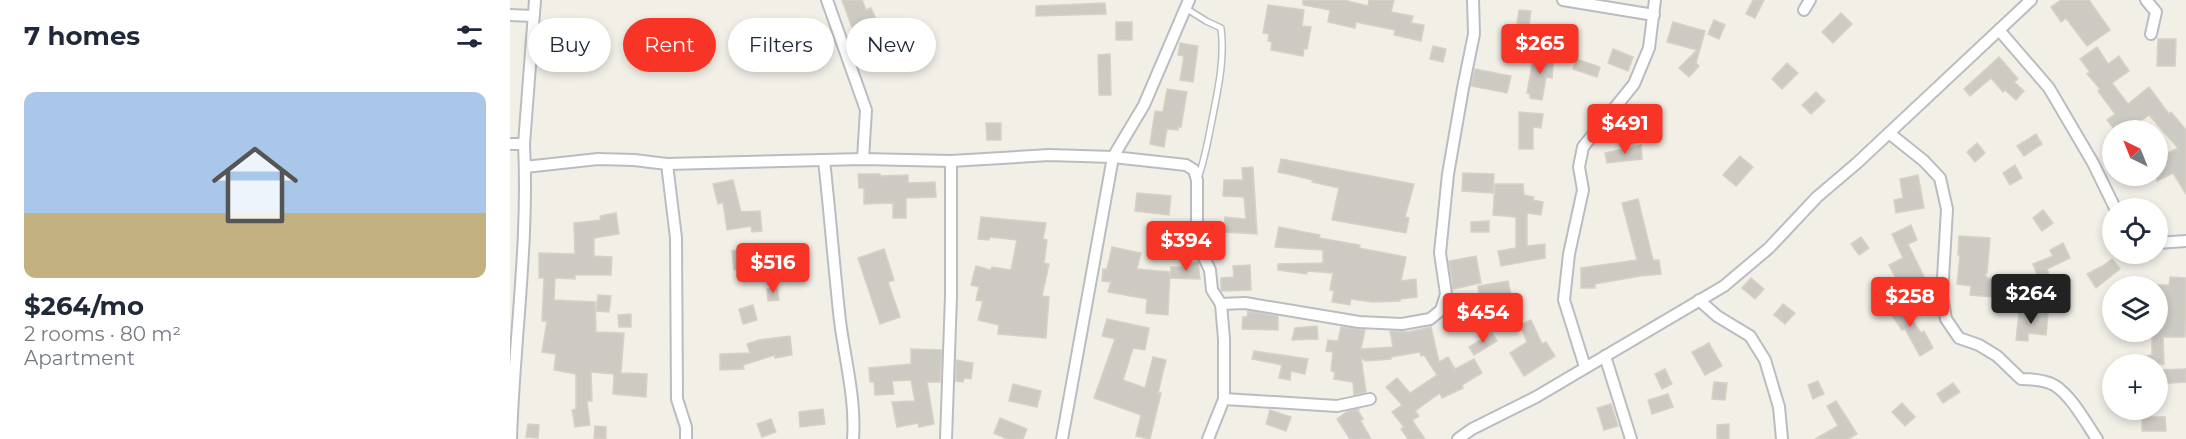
<!DOCTYPE html>
<html lang="en">
<head>
<meta charset="utf-8">
<style>
	body { margin:0; font-family:Montserrat,sans-serif; background:#f2f2f3; color:#1f2937; height:100vh; display:flex; flex-direction:column; font-size:22px; white-space:nowrap }
	* { box-sizing:border-box; margin:0 }
	p { font-size:20px; color:#747a83 }
	.icon { flex:none; width:33px; height:33px; fill:none; stroke:currentColor; stroke-width:2; stroke-linecap:round; stroke-linejoin:round }
	.map { position:relative; flex:1; overflow:hidden }
	.details { display:flex; flex-direction:column; background:#fff; width:510px }
	.details>* { flex:none }
	.hud { position:absolute; left:18px; top:18px; width:570px; height:54px; display:flex; gap:12px }
	.needle { width:39px; rotate:317deg }
	.controls { position:absolute; left:1592px; top:120px; display:grid; gap:12px }
	.controls a { display:grid; place-items:center; width:66px; height:66px; border-radius:50%; background:#fff; box-shadow:0 3px 9px #0003; font-size:30px }
	.price { position:absolute; translate:-50% -51px; padding:0 14px; border-radius:6px; background:#f83426; color:#fff; font-size:20px; line-height:39px; filter:drop-shadow(0 2px 3px #0008) }
	.price::after { content:''; position:absolute; left:50%; top:36px; width:18px; height:14px; margin-left:-9px; background:inherit; clip-path:polygon(0 0,100% 0,50% 100%) }
	.price.current { background:#222; color:#fff }
	ul { padding:0; list-style:none }
	li { display:grid; align-content:center; gap:12px; height:318px; padding:0 24px }
	li span { display:grid; place-items:center; height:186px; border-radius:12px; color:#555 }
	li>.icon { margin-inline-start:auto }
	span .icon { width:108px; height:108px; fill:#fffc; stroke-width:1 }
	li b { font-size:26px }
	h2 { display:flex; justify-content:space-between; align-items:center; height:72px; padding:0 24px; font-size:26px }
	.chip { padding:0 21px; border-radius:27px; background:#fff; box-shadow:0 3px 9px #0003; font-size:21px; line-height:54px }
	.chip.current { background:#f83426; color:#fff }
	main { display:flex; flex:1; min-height:0 }
	.map>svg:first-child { display:block }
</style>
</head>
<body>
<main>
<section class="details">
<h2>7 homes<svg class="icon" aria-label="filters" viewBox="0 0 24 24"><path d="M4 7h16M4 17h16"/><circle cx="9" cy="7" r="2"/><circle cx="15" cy="17" r="2"/></svg></h2>
<ul>
<li><span style="background:linear-gradient(#a9c7e8 65%,#c2b280 0)"><svg class="icon" aria-label="home" viewBox="0 0 24 24"><path d="M3 11l9-7 9 7M6 9v11h12V9"/></svg></span><div><b>$264/mo</b><p>2 rooms · 80 m²</p><p>Apartment</p></div></li>
</ul>
</section>
<div class="map">
<svg width="1676" height="439" viewBox="0 0 1676 439">
	<rect width="100%" height="100%" fill="#f2efe7"/>
	<!-- building -->
	<g fill="#cdcac4" stroke="#d7d1c4" stroke-width="1.5">
		<path d="M332,0H352L356,10L361,8L367,21L343,30Z"/>
		<path d="M793,0H834L858,6L859,0H884L881,12L903,16L901,23L914,25L911,41L884,35L885,30L846,22L845,28L818,22L820,10L793,5Z"/>
		<path d="M1243,0H1254L1245,18L1236,14Z"/>
		<path d="M1551,0H1579L1600,30L1577,46L1556,18L1551,22L1541,7Z"/>
		<path d="M595,3L596,14L526,16V6Z"/>
		<path d="M758,5L794,10L792,26L801,27L797,49L794,48L793,56L761,50L762,42L758,41L759,34L753,33Z"/>
		<path d="M1009,10L1021,11L1019,25L1007,23Z"/>
		<path d="M1331,13L1342,24L1323,43L1312,32Z"/>
		<path d="M1204,20L1215,25L1209,39L1198,34Z"/>
		<rect x="606" y="22" width="16" height="18"/>
		<path d="M1163,22L1195,31L1186,63L1189,66L1179,77L1169,68L1187,50L1157,42Z"/>
		<path d="M1648,39H1666L1665,66H1647Z"/>
		<path d="M670,43L688,46L683,82L670,80L674,56L668,55Z"/>
		<path d="M923,46L936,49L933,62L920,59Z"/>
		<path d="M1587,47L1598,64L1609,56L1619,71L1602,83L1618,104L1639,87L1659,114L1661,112L1676,130V194L1663,173L1647,181V158L1668,148L1639,115L1618,130H1605L1597,120L1605,114L1588,91L1590,89L1577,74L1580,72L1570,59Z"/>
		<path d="M1103,49L1123,57L1118,71L1098,63Z"/>
		<path d="M600,54L601,95H589L588,55Z"/>
		<path d="M1024,54L1044,56L1042,78L1036,77L1032,100L1020,98V94L1017,93Z"/>
		<path d="M1489,57L1508,79L1504,82L1514,91L1506,100L1495,90L1493,92L1481,78L1460,96L1454,89Z"/>
		<path d="M1066,59L1090,67L1087,77L1063,69Z"/>
		<path d="M1277,63L1288,73L1272,89L1262,79Z"/>
		<path d="M965,69L1001,76L997,93L961,86Z"/>
		<path d="M657,89L677,92L671,127H668V130L657,129L654,147L640,144L645,111L653,112Z"/>
		<path d="M1306,92L1315,101L1301,114L1292,105Z"/>
		<path d="M1009,112L1033,114L1031,128L1023,127V149H1009Z"/>
		<path d="M476,123H491V140H477Z"/>
		<path d="M1130,128L1134,140L1123,144L1119,132Z"/>
		<path d="M1526,134L1532,144L1514,156L1507,146Z"/>
		<path d="M1467,143L1475,153L1465,162L1457,152Z"/>
		<path d="M1131,145L1132,159L1097,163L1095,153Z"/>
		<path d="M1230,156L1243,167L1226,186L1213,175Z"/>
		<path d="M771,159L904,184L895,217L899,218L896,233L822,220L829,188L802,182L803,180L768,172Z"/>
		<path d="M1505,165L1512,178L1500,185L1493,173Z"/>
		<path d="M743,167L747,234L714,232L715,217L736,219L734,197L713,196L714,180H733L732,168Z"/>
		<path d="M953,173L984,174L983,193L952,191Z"/>
		<path d="M348,174H370V176L398,175V183L425,182L426,197L396,198V218H383V203L354,204V188H349Z"/>
		<path d="M1408,175L1414,208L1386,213L1384,200L1393,198L1390,179Z"/>
		<path d="M223,180L231,212L250,211L252,231L242,232L241,226L217,230L213,202L208,204L203,184Z"/>
		<path d="M985,184H1013L1014,195L1024,197L1023,200L1033,202L1031,215L1017,213V246L1035,244V258L991,266L988,251L1006,248V217L983,215Z"/>
		<path d="M627,193L661,196L659,215L625,211Z"/>
		<path d="M1128,199L1143,260H1149L1151,274L1130,276L1085,284V288H1071V268L1127,260L1112,203Z"/>
		<path d="M1533,210L1543,223L1532,231L1523,218Z"/>
		<path d="M106,213L109,234L84,238V256L102,257L101,275H65V279L45,278L44,300L85,302L86,332L114,333L111,373L137,374L136,397L103,394L104,374L81,372L82,401H77L80,425L65,427L62,410L66,409V374L44,370L46,354L32,352L37,321H32L34,278H29V253L65,254L64,223L91,220L90,216Z"/>
		<path d="M471,217L536,223L533,239L537,240L534,263L539,264L532,296L539,297L536,338L488,334L489,325L468,320L473,301L466,300L469,287L461,285L466,266L481,270L482,267L501,270L507,240L480,237L479,240L468,239Z"/>
		<path d="M979,221V232H961V222Z"/>
		<path d="M1401,225L1407,240L1398,244L1416,281L1393,292L1379,265L1393,258L1382,234Z"/>
		<path d="M769,227L810,235L809,238L850,245L849,248L896,257L891,281L906,279L907,297L890,299V301L862,302L841,299L840,305L822,302L824,291L820,290L823,273L797,271V274L768,270V264L813,263V250L765,247Z"/>
		<path d="M1449,236L1480,238L1477,273L1475,275L1478,279L1485,276L1483,297L1460,295L1461,286L1447,284L1450,255H1448Z"/>
		<path d="M1351,237L1359,248L1349,255L1341,244Z"/>
		<path d="M1553,243L1560,258L1537,269L1541,281L1531,285L1523,264L1543,256L1540,250Z"/>
		<path d="M278,245L281,258L278,259L282,276L262,280L258,265L224,270L222,251L238,249L239,253Z"/>
		<path d="M602,247L631,253L627,269L660,272L658,315L636,313L637,299L598,292L601,282L592,281L593,269H597Z"/>
		<path d="M374,249L384,280L378,282L390,317L370,324L348,258Z"/>
		<path d="M966,256L971,283L943,289L939,261Z"/>
		<path d="M1602,259L1610,269L1586,288L1577,274L1590,267V268Z"/>
		<path d="M688,262L690,279L660,278L661,267H677V263Z"/>
		<path d="M740,265L741,290L711,291V278L724,277L723,266Z"/>
		<path d="M1660,277L1676,278L1675,337H1653L1654,364H1621V359L1642,355V332H1647V285H1659Z"/>
		<path d="M1241,278L1254,289L1245,299L1232,288Z"/>
		<path d="M998,281L1002,301L987,305V307L971,309L968,286Z"/>
		<path d="M267,287L269,300L258,301L257,289Z"/>
		<path d="M88,295L101,296L99,312L86,311Z"/>
		<path d="M1389,300L1411,333L1414,331L1423,348L1410,356L1395,329L1392,330L1377,308Z"/>
		<path d="M1273,304L1285,313L1275,324L1264,315Z"/>
		<path d="M243,305L247,320L233,324L229,309Z"/>
		<path d="M738,311L768,316V330L732,329L733,317H737Z"/>
		<path d="M1509,312L1538,314L1536,335L1518,333V341L1506,340Z"/>
		<path d="M121,314V327H109L108,315Z"/>
		<path d="M597,319L639,328L635,350L623,348L613,380L635,388L643,357L656,360L648,393H651L640,439L626,436L631,415L584,398L605,339L592,336Z"/>
		<path d="M1021,320L1032,344L1036,342L1045,356L1014,376L1000,353L1017,342L1010,325Z"/>
		<path d="M807,326L808,339L782,340L785,328Z"/>
		<path d="M831,327L855,330L851,349L883,347L880,331L898,332L921,327L929,362L938,357L945,369L964,359L972,373L952,385L953,388L932,398L930,393L905,411L909,416L902,420L915,439H898L891,429L894,427L882,412L892,405L876,387L887,378L900,393L927,375L914,355L911,356L910,352L881,357V359L855,361L851,357L856,392L844,395L843,382L824,379L825,372L821,371L823,352L816,351L818,340L828,341Z"/>
		<path d="M982,333L987,341L964,355L959,347Z"/>
		<path d="M280,336L282,355L265,358V355L233,365L234,369L210,370V354L240,353L237,344L249,340Z"/>
		<path d="M1199,343L1212,366L1195,375L1182,352Z"/>
		<path d="M401,349L432,350L430,382H417L424,424L409,427L408,423L387,427L382,402L405,401L401,380L382,381L384,394L365,395L364,382H360L359,368L401,364Z"/>
		<path d="M744,351L798,359L795,374L781,371L780,380L769,378L772,365L742,359Z"/>
		<path d="M446,360L463,363L461,379L454,378L453,382L446,381Z"/>
		<path d="M1155,369L1162,384L1152,389L1145,374Z"/>
		<path d="M1676,369V382L1647,384V370Z"/>
		<path d="M1308,381L1314,394L1303,399L1298,385Z"/>
		<path d="M1204,382L1217,383L1215,400L1202,399Z"/>
		<path d="M1443,383L1450,392L1433,403L1427,394Z"/>
		<path d="M503,384L531,391L527,407L499,401Z"/>
		<path d="M1158,394L1163,407L1142,414L1138,400Z"/>
		<path d="M1326,401L1347,434L1338,439H1305L1328,426L1317,406Z"/>
		<path d="M1392,403L1405,417L1395,426L1382,412Z"/>
		<path d="M1101,404L1108,426L1094,430L1087,408Z"/>
		<path d="M313,409L315,424L290,427L289,412Z"/>
		<path d="M849,409L848,411L853,419L850,420L861,439H840L827,419L838,411Z"/>
		<path d="M760,410L781,417L776,431L756,424Z"/>
		<path d="M1632,417H1655L1656,431H1632Z"/>
		<path d="M490,418L517,429L513,439H497L484,433Z"/>
		<path d="M261,419L266,432L252,437L247,424Z"/>
		<path d="M18,424L29,425L28,438L16,437Z"/>
		<path d="M1219,424V439H1207V425Z"/>
		<path d="M85,426L96,427V439H84Z"/>
	</g>
	<g fill="none" stroke-linecap="round" stroke-linejoin="round">
		<defs>
			<path id="lane" d="M677,9L696,21L711,28C715,59 708,89 702,120C698,140 695,159 688,178"/>
			<g id="street">
				<path d="M317,0L356,110L353,159"/>
				<path d="M1053,0L1144,15"/>
				<path d="M1636,0L1646,12L1641,34"/>
				<path d="M1294,10L1300,0"/>
				<path d="M0,15L23,16"/>
				<path d="M1489,30L1539,88L1583,163L1605,208"/>
				<path d="M1379,133L1414,161L1430,178L1437,209L1432,296L1436,319L1449,338L1469,345L1487,356L1511,379C1521,379 1535,380 1544,385C1561,395 1576,423 1587,439"/>
				<path d="M0,144H14"/>
				<path d="M314,160C320,214 324,267 330,321C335,360 346,400 343,439"/>
				<path d="M157,164L166,238L167,399L176,427V439"/>
				<path d="M15,167L88,159L124,160L157,164L353,159L441,161L539,155L603,157L676,165L684,170L687,180V230L690,249L700,270L702,290L711,304L714,339V399L698,439"/>
				<path d="M1647,243L1676,241"/>
				<path d="M1189,300L1207,316L1240,336L1255,360L1269,407L1272,439"/>
				<path d="M711,304L735,303L849,322L892,324L920,319L931,310L936,294L930,253L938,174L953,88L964,34L963,0"/>
				<path d="M1095,356L1121,439"/>
				<path d="M1075,367L1054,300L1059,254L1073,190L1069,167L1073,147L1124,84L1139,48L1145,0"/>
				<path d="M714,399L827,406L860,399"/>
				<path d="M1,439C4,341 19,243 14,144L25,0"/>
				<path d="M436,439L441,296V161"/>
				<path d="M552,439L603,157L634,105L679,0"/>
				<path d="M948,439L962,429L1026,397L1214,286L1259,248L1307,197L1347,163L1521,0"/>
			</g>
		</defs>
		<!-- lane casing -->
		<use href="#lane" stroke="#b9bdc1" stroke-width="8"/>
		<!-- street casing -->
		<use href="#street" stroke="#b9bdc1" stroke-width="14"/>
		<!-- lane -->
		<use href="#lane" stroke="#fff" stroke-width="5"/>
		<!-- street -->
		<use href="#street" stroke="#fff" stroke-width="10"/>
	</g>
</svg>
<div class="controls">
<a><svg class="needle" viewBox="-14 -14 28 28"><path d="M0-13l5 13h-10z" fill="#e53935"/><path d="M0 13l5-13h-10z" fill="#747a83"/></svg></a>
<a><svg class="icon" aria-label="locate" viewBox="0 0 24 24"><circle cx="12" cy="12" r="6"/><path d="M12 2v4M12 18v4M2 12h4M18 12h4"/></svg></a>
<a><svg class="icon" aria-label="layers" viewBox="0 0 24 24"><path d="M12 4l9 5-9 5-9-5zM3 14l9 5 9-5"/></svg></a>
<a>+</a>
</div>
<b class="price" style="left:1030px;top:75px">$265</b>
<b class="price" style="left:1115px;top:155px">$491</b>
<b class="price" style="left:676px;top:272px">$394</b>
<b class="price" style="left:263px;top:294px">$516</b>
<b class="price current" style="left:1521px;top:325px">$264</b>
<b class="price" style="left:1400px;top:328px">$258</b>
<b class="price" style="left:973px;top:344px">$454</b>
<div class="hud">
<a class="chip">Buy</a>
<a class="chip current">Rent</a>
<a class="chip">Filters</a>
<a class="chip">New</a>
</div>
</div>
</main>
</body>
</html>
